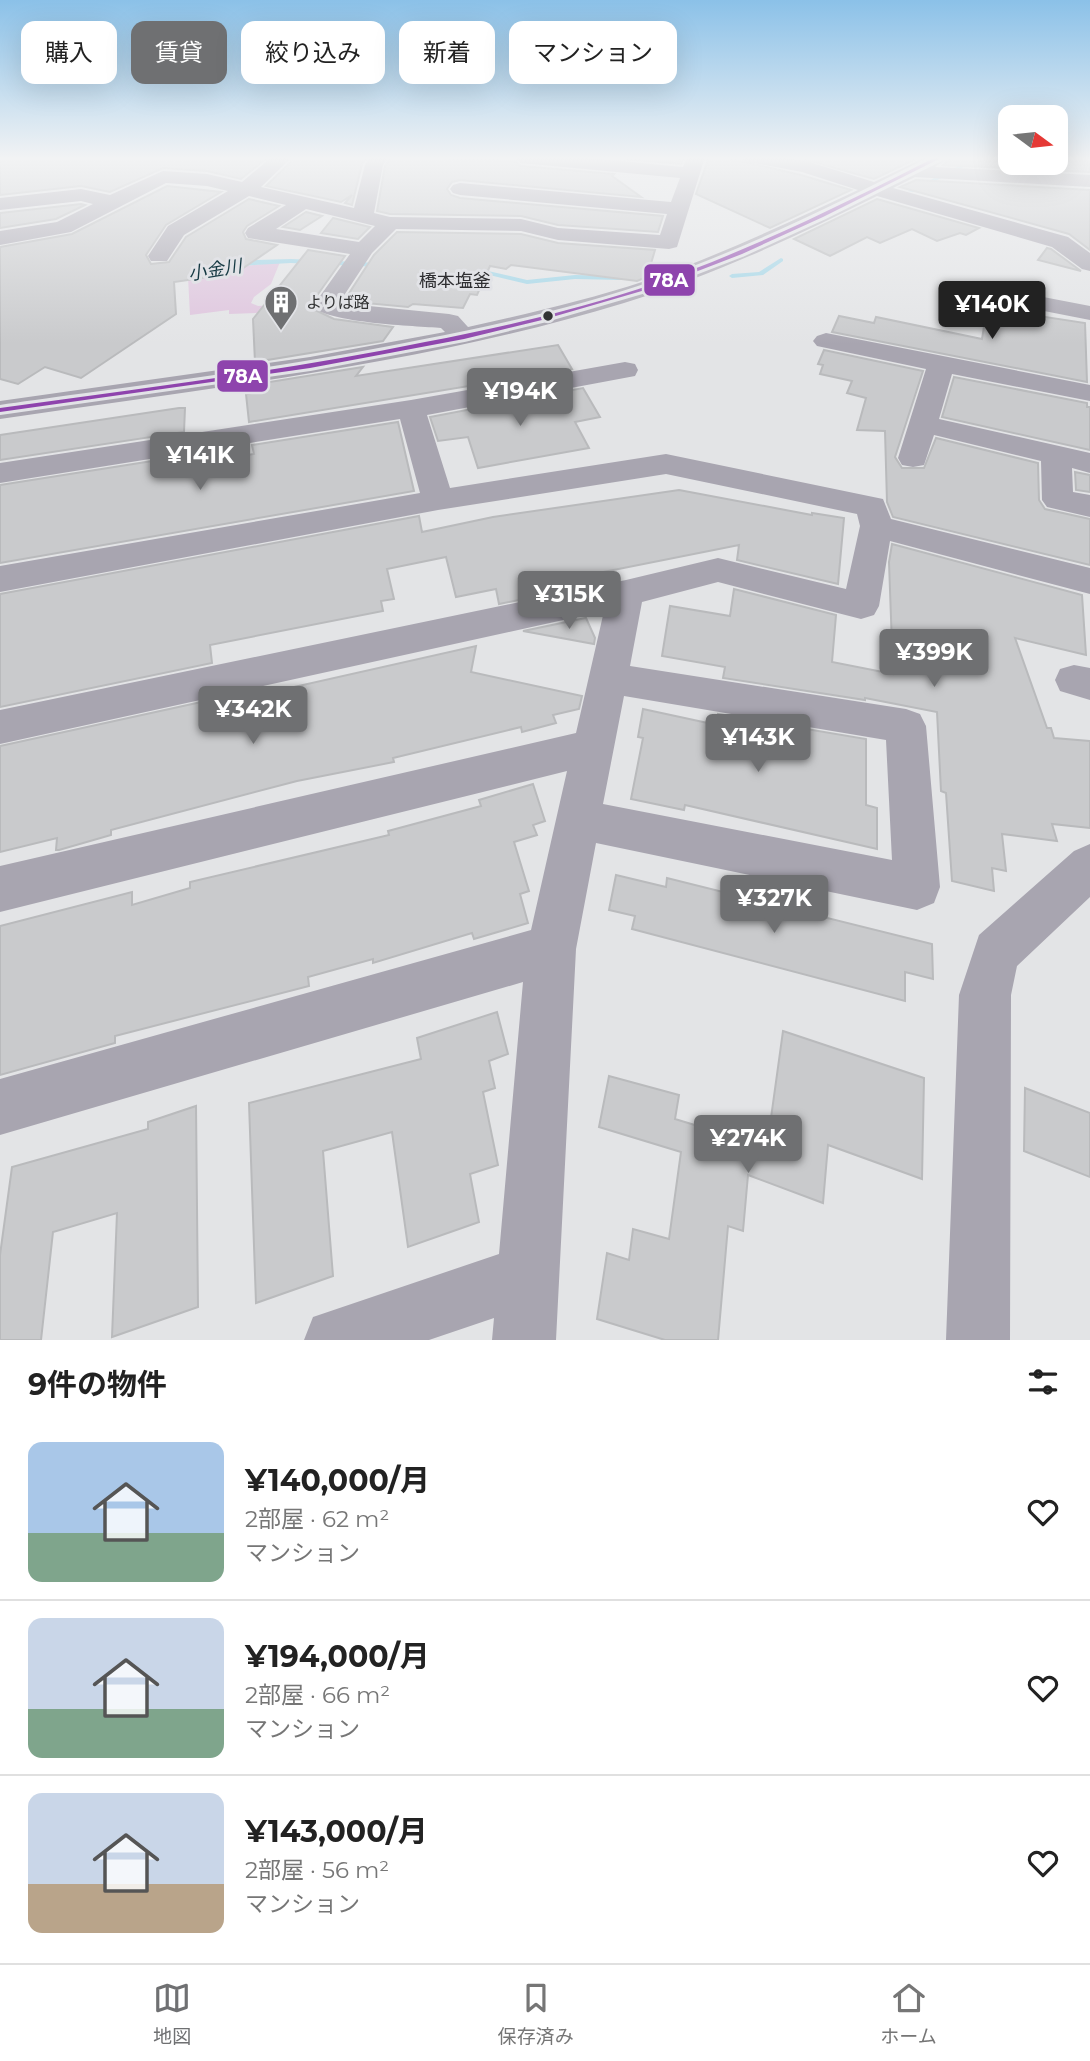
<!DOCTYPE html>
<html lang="ja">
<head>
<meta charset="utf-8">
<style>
	body { margin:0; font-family:Montserrat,"Noto Sans JP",sans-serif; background:#f6f6f6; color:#222; height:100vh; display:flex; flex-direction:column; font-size:26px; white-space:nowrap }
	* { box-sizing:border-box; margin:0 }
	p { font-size:23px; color:#767676 }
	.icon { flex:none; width:38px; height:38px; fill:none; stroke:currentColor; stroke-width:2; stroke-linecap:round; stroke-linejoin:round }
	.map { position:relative; height:1340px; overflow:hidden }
	.side { display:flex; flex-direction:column; background:#fff; flex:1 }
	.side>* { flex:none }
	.banner { position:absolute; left:21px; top:21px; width:700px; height:63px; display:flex; gap:14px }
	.needle { width:46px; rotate:105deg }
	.tools { position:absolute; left:998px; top:105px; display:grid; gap:14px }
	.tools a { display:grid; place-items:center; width:70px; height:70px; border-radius:14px; background:#fff; box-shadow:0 7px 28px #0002; font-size:35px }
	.price { position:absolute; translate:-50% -60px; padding:0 16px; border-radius:7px; background:#6f7072; color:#fff; font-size:23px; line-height:46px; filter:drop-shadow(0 2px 4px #0008) }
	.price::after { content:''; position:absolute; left:50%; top:42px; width:21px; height:16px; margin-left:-10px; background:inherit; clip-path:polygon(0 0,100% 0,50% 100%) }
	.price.active { background:#222; color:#fff }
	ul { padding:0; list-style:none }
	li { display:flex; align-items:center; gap:21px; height:175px; padding:0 28px }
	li+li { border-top:2px solid #e0e0e0 }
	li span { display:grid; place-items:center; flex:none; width:196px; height:140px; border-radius:14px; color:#555 }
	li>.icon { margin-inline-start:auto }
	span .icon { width:84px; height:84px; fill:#fffc; stroke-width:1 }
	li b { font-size:30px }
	h2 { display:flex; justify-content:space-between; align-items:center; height:84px; padding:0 28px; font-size:30px }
	.tag { padding:0 24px; border-radius:14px; background:#fff; box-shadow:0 7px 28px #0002; font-size:24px; line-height:63px }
	.tag.active { background:#6f7072; color:#fff }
	.menu { display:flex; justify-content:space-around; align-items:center; height:98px; border-top:2px solid #e0e0e0; background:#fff; font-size:19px; color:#767676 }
	.menu a { display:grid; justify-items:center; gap:4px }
	.menu .active { color:#6f7072 }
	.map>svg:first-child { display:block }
</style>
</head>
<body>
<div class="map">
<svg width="1090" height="1340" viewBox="0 0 1090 1340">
	<rect width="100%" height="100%" fill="#e3e4e6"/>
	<!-- green -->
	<path fill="#dec4dd" d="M280,262L271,284L254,297L251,303L258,306L308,304L307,311L229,314V310L190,315L188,277L236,267Z"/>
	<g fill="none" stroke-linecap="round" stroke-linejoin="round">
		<!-- stream -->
		<g fill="#a0d5e7" fill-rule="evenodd">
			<path d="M977,157H984L913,192L908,191Z"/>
			<path d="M1003,157H1010V159Z"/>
			<path d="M781,258L783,259V261L763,275L732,278L729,276L732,274L759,272Z"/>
			<path d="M291,259L379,263L382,265L379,267L291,263L238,266L235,264L256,260Z"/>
			<path d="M475,268L527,280L575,275L622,276L625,278L622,280L575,279L527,284L473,271V269Z"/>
		</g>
	</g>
	<!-- building -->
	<g fill="#c9cacc" stroke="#b9babc" stroke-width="2">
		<path d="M0,157H268L241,179L207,171L163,168L110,192L81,186L0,195Z"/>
		<path d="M290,157H367L362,164L352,205L345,203L352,195L341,202L266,186L291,162Z"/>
		<path d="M391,157L498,160L514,161L521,166L614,174L612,176L641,197L460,180L452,182L447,189L451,195L460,198L663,216L658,232L558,225L521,216L390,214L377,211L385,166Z"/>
		<path d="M603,157H661L683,159L681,164Z"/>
		<path d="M709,157H723L801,175L851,190L770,228L696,194Z"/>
		<path d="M796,157H920L874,179Z"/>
		<path d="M951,157H980L1010,161V163L1049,165L1067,157H1090V172L943,165Z"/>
		<path d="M916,180L1090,190V250L1069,234L900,187Z"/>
		<path d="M167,186L221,192L166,225L146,255L151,264L169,262L186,237L249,199L279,206L247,226L243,232L246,239L277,245L236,273L174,282L176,314L81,378L45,367L18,384L0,379V247L72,234Z"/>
		<path d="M877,199L979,228L966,235L960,233L937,241L912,229L880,243L867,237L830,256L794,239Z"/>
		<path d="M81,204L85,205L56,219L0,228V213Z"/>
		<path d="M306,212L322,216L300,230L283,227Z"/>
		<path d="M333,218L370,227L358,239L321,233Z"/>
		<path d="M397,232L521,234L558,243L655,250L647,277L637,281L511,265L506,269L490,266L477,295L470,294L463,308L413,304L408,307L344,301L374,255Z"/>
		<path d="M1047,248L1051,249L1081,271L1038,260Z"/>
		<path d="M308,250L345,256L311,304V308L334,319L393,327L383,341L255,362L253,319Z"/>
		<path d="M987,308L1085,323L1087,382L832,332L839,316L874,323L876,317L982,339Z"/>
		<path d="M558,345L572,369L249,422L246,394L258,392L257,384L363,367L356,376Z"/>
		<path d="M824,350L923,371L895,457L902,468H924L936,438L1038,463L1039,500L1045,509L1090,519V565L893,517L887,502L885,431L857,430L866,398L847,393L852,381L820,374L823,365L818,364Z"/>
		<path d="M954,377L1087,403V407H1090V450L942,417Z"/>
		<path d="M583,388L600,417L575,422L589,448L478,468L468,437L438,441L430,417Z"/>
		<path d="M179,408H185L184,432L0,460V435Z"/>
		<path d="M398,422L414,491L0,563V485L184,456L183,465L254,454L252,445Z"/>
		<path d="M1075,472L1090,475V492L1076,490Z"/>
		<path d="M679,490L812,515V513L844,518L838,584L737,560L739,545L538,585L567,590L499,604L496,589L456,597L446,557L387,569L394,599L381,601L383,611L210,645L212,663L0,707V594L419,516L422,532L493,517Z"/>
		<path d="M892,544L1082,595L1086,655L1015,638L1047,728H1051L1054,738L1090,741V828L1052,824L1057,841L1002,834L1006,871L992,868L994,891L952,881L946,793L941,791L937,712L865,698V700L723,678L725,667L662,656L670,606L730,616L734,589L836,615L832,662L893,674L889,562Z"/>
		<path d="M586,618L595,638L594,644L523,631Z"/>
		<path d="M476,646L471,672L582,696L579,709L553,715L556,723L522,732L521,727L393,758L394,762L297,781L111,830V835L59,850H56L57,838L0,852V746L215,699L216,704L227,702Z"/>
		<path d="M643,709L717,725L718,714L866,739V805L877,808V849L685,805L684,810L631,799L643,738L638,737Z"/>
		<path d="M533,784L545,821L533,825L537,835L514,842L529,891L520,894L528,923L474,939L472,933L373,963V959L308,977L309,986L115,1036V1043L0,1075V926L132,892V905L190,888V882L389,835L388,831L481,806L479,800Z"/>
		<path d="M616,875L666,887L667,878L932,944L933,979L905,972V1001L632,929L635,916L609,910Z"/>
		<path d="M497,1012L508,1054L489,1061L495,1088L483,1092L498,1165L470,1174L479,1222L408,1247L392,1132L323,1151L333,1276L256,1303L249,1103L421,1059L417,1038Z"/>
		<path d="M783,1031L924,1078L922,1179L828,1145L823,1203L748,1175L743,1231L728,1226L718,1340H665L597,1319L607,1253L629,1260L633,1229L669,1239L681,1152L599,1127L609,1076L679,1095L675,1119L767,1147Z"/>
		<path d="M1025,1088L1090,1113V1177L1024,1151Z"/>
		<path d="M196,1106L198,1307L112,1337L117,1213L53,1232L41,1340H0V1255L12,1167L148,1129V1122Z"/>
	</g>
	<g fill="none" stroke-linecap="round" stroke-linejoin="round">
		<!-- minor -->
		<g fill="#a8a5b0" fill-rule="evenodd">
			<path d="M272,157H287L289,160L261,187L354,208L365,165L370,157H388L383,165L374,213L390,217L521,219L558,228L660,235L667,214L460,195L453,193L450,189L453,185L460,183L671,202L680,178L521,163L512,157H578L683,167L687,157H705L677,247L669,249L558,240L521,231L396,229L372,253L339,303L449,314L458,316L468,327C527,314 587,300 645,281C718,256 788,223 858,190L802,172L744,161L742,157H781L806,161L874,182L926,157H949L935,167L1090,175V187L915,177L893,188L1068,237L1090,253V271L1082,269L1052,247L877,196C795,237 711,276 624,303C421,365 209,388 0,419V401L310,357L445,332L441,328C417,326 325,323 313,306L350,254L248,238L245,233L248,228L286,205L249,196L184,235L167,261H151L148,256L168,226L228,191L207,186L166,183L71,232L0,245V231L57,222L93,204L81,201L0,210V198L81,189L110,195L163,171L207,174L242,182ZM306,209L375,226L359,242L276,229Z"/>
			<path d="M1012,291L1090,306V320L1003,303L1000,298L1003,293Z"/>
			<path d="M826,333L1090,385V401L952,374L939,419L1090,453V473L1072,468L1073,492L1090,495V517L1047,507L1042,500L1041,461L934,435L924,465L913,467L902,465L898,458L926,369L817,346L813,341L817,336Z"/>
			<path d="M625,362L635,364L638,370L635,376L427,415L450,488L666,454L883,499L891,519L1090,568V594L890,541L879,606L874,615L861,619L718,582L642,602L630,666L906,709L920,714L926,726L940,887L934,903L917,910L596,843L576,949L556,1340H492L494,1318L429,1340H304L313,1317L499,1254L523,982L0,1135V1079L531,930L567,771L0,912V866L576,733L604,611L0,744V710L626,580L718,558L846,589L860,526L857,514L666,474L438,510L0,592V566L420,493L400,419L0,483V463L411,400ZM624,696L886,740L892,860L603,804Z"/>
			<path d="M1074,665L1090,668V700L1060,691L1055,680L1060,669Z"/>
			<path d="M1090,844V897L1017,966L1011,995L1010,1340H946L959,995L979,935L1074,851Z"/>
		</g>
		<defs>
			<path id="bus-1" d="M936,157H943L823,217L742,254L659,286L542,320L464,339L310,368L0,412V408C142,388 284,371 425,342C503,327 581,309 656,283C753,249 845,203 936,157Z"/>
		</defs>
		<!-- bus-1 casing -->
		<use href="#bus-1" stroke="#e2e3e7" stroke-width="6"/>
		<!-- bus-1 -->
		<use href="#bus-1" fill="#8e44ad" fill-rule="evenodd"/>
	</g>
	<!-- sky -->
	<linearGradient id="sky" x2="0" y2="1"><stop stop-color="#8bc1e8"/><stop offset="0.46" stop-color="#f2f3f4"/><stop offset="1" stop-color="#f2f3f4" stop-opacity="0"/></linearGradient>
	<rect width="1090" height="344" fill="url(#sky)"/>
	<!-- icons -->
	<defs>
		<symbol id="building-pin" viewBox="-11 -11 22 30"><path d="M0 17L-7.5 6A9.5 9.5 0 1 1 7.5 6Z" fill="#6f7072" stroke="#e2e3e7"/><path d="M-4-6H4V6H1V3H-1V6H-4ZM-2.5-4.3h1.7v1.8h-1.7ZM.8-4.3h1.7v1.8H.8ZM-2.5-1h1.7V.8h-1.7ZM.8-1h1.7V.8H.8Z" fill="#fff"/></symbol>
	</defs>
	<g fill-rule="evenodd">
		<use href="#building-pin" x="262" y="283" width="38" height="52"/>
	</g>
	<!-- markers -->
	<circle fill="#313233" stroke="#e2e3e7" stroke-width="2.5" cx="548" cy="316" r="6"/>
	<g text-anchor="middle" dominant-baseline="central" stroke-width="6" stroke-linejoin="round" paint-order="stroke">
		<!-- far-poi labels -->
		<g font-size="16" fill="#313233" stroke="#e2e3e7" text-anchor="start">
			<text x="306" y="302">よりば路</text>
		</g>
		<!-- far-water labels -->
		<g font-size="18" font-style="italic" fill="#153943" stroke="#e2e3e7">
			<text transform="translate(215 270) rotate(-9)">小金川</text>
		</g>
		<!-- far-neighbourhood labels -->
		<g font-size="18" fill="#2e2e31" stroke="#e2e3e7">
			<text x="455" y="281">橋本塩釜</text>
		</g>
	</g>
	<g stroke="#e2e3e7" stroke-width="2.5">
		<rect x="643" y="263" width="53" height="34" rx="7" fill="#8e44ad"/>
		<rect x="216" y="359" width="53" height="34" rx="7" fill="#8e44ad"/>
	</g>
	<g font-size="19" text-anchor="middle" font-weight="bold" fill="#fff">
		<text x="669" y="287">78A</text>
		<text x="243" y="383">78A</text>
	</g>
</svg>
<div class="tools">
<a><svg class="needle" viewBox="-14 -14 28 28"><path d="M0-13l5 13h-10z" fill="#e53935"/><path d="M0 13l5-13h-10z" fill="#767676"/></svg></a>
</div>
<b class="price active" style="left:992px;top:341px">¥140K</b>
<b class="price" style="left:520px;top:428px">¥194K</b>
<b class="price" style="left:200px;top:492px">¥141K</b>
<b class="price" style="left:569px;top:631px">¥315K</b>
<b class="price" style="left:934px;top:689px">¥399K</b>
<b class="price" style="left:253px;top:746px">¥342K</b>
<b class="price" style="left:758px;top:774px">¥143K</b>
<b class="price" style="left:774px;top:935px">¥327K</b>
<b class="price" style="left:748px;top:1175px">¥274K</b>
<div class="banner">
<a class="tag">購入</a>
<a class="tag active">賃貸</a>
<a class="tag">絞り込み</a>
<a class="tag">新着</a>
<a class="tag">マンション</a>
</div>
</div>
<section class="side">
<h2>9件の物件<svg class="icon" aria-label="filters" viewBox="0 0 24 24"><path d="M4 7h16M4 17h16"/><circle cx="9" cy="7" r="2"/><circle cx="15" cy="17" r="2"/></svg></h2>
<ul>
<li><span style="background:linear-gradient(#a9c7e8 65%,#7fa58c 0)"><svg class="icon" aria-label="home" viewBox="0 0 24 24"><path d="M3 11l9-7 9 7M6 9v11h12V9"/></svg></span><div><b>¥140,000/月</b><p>2部屋 · 62 m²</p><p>マンション</p></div><svg class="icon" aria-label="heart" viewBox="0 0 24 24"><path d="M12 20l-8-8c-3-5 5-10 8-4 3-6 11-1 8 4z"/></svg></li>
<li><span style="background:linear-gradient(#c9d6e8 65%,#7fa58c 0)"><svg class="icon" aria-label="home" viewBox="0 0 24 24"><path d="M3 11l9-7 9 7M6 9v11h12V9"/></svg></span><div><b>¥194,000/月</b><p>2部屋 · 66 m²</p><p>マンション</p></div><svg class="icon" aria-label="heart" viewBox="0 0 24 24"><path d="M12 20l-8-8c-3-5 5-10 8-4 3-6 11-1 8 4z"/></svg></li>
<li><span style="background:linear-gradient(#c9d6e8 65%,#b9a48a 0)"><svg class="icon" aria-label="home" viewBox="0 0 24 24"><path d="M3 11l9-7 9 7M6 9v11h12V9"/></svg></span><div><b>¥143,000/月</b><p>2部屋 · 56 m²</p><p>マンション</p></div><svg class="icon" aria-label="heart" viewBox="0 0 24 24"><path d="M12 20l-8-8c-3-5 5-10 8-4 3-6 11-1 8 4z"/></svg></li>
</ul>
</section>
<nav class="menu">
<a class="active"><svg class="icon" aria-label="map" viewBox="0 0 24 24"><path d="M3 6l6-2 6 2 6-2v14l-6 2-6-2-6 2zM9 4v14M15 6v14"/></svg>地図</a>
<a><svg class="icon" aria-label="saved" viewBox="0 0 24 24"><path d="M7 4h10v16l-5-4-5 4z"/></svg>保存済み</a>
<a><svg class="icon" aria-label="home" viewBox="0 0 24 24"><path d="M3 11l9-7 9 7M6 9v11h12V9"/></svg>ホーム</a>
</nav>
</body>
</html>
